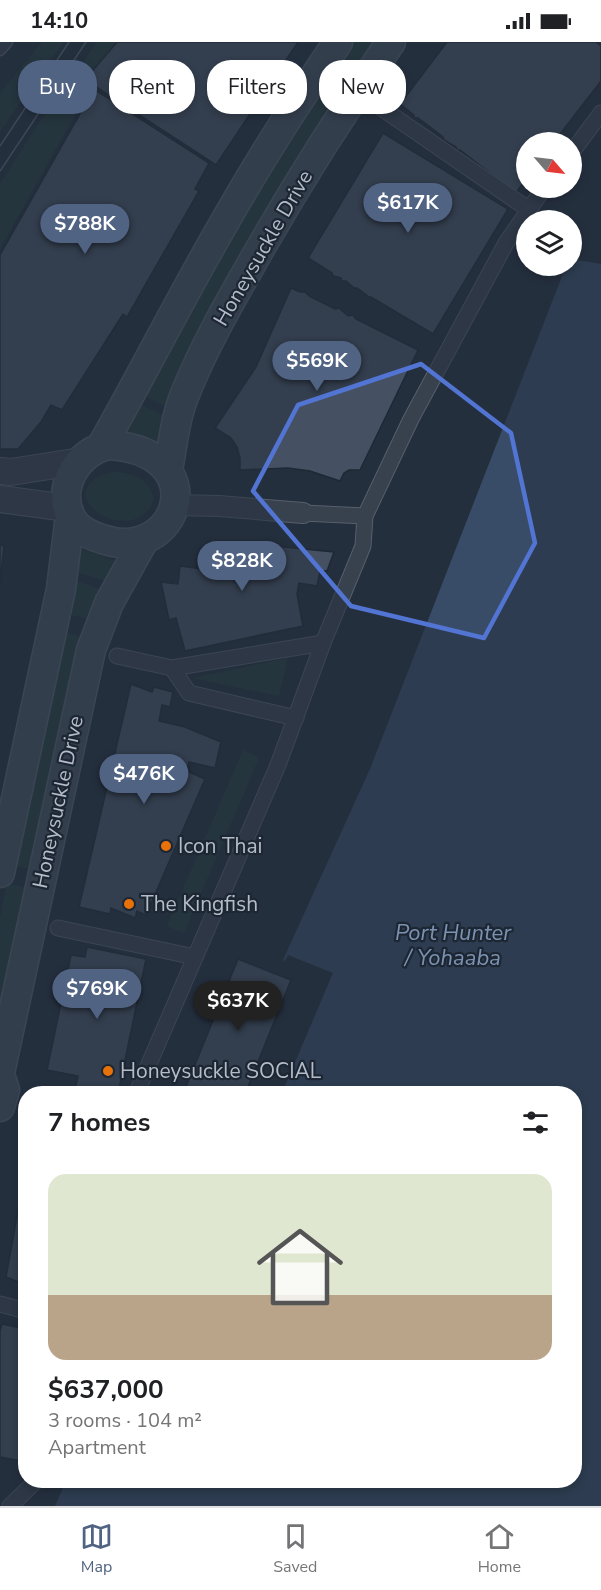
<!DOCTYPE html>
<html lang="en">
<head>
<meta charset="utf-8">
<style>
	body { margin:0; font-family:"Nunito Sans",sans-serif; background:#f6f6f6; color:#202124; height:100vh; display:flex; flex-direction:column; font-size:22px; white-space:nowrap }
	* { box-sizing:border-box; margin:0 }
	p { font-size:20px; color:#757577 }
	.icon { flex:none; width:33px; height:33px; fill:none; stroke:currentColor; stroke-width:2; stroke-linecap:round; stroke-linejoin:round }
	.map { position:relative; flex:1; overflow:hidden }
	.details { position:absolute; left:18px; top:1044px; width:564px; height:402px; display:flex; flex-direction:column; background:#fff; border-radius:24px; box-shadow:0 3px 9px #0003 }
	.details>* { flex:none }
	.guide { position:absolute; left:18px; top:18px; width:566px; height:54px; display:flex; gap:12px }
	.needle { width:39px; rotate:118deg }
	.controls { position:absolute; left:516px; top:90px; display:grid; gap:12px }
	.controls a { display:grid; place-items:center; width:66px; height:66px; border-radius:50%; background:#fff; box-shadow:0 3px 9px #0003; font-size:30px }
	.price { position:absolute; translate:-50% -51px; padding:0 14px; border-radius:21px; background:#506383; color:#fff; font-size:20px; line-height:39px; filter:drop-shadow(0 2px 3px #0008) }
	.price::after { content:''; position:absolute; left:50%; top:36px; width:18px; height:14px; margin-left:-9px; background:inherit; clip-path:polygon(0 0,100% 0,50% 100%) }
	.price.selected { background:#222; color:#fff }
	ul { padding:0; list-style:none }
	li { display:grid; align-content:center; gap:12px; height:318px; padding:0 30px }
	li+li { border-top:2px solid #e0e0e0 }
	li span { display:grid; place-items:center; height:186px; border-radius:18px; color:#555 }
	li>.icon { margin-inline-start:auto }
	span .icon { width:108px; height:108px; fill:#fffc; stroke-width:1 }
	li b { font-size:26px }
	h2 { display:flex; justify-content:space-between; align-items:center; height:72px; padding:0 30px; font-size:26px }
	.pill { padding:0 21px; border-radius:24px; background:#fff; box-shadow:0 3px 9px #0003; font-size:21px; line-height:54px }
	.pill.selected { background:#506383; color:#fff }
	.status { display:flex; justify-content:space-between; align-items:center; height:42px; padding:0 30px; background:#fff; direction:ltr }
	.status svg { height:16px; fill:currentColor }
	.tabs { display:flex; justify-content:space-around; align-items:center; height:84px; border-top:2px solid #e0e0e0; background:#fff; font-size:16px; color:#757577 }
	.tabs a { display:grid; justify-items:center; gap:3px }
	.tabs .selected { color:#506383 }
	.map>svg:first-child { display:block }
</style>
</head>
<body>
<div class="status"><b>14:10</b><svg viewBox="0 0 49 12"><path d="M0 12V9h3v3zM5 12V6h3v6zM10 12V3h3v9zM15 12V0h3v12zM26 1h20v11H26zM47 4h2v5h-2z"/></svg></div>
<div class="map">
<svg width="601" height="1464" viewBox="0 0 601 1464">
	<rect width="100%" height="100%" fill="#242f3e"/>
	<!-- green -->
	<g fill="#263c3f">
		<path d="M42,0H64L36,37L0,90V51Z"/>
		<path d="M97,0H124L99,30L0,207V142L39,81Z"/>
		<path d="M351,0H384L168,366L144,353L229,190Z"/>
		<path d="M139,361L166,375L163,405L124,390Z"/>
		<path d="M113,430C133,431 149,436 154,457C134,512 40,448 113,430Z"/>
		<path d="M74,504L119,520L109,540L74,529Z"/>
		<path d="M73,538L106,549L94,578L65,572Z"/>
		<path d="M61,590L87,595L37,828L11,823Z"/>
		<path d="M288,616L279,654L192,636Z"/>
		<path d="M243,708L259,716L184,891L167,884Z"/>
		<path d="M7,841L33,847L0,978V876Z"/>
	</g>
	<!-- water -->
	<path fill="#394c67" d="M572,217L601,222V1464H55L66,1439L574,1438V1052L249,1051L300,926L283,918L370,727L566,224H572Z"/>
	<!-- pier -->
	<path fill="#242f3e" d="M288,913L333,931L282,1051L246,1052L296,927L284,922Z"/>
	<!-- building -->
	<g fill="#455162" stroke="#1f2835" stroke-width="1.5">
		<path d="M117,0H298L216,123L87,39L94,27Z"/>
		<path d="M447,0H596L601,4V39L554,100H526V137L516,151L460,108H457L456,105L444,98L443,95L418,76H414V73L400,62Z"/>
		<path d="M94,47L209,121L195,147L199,149L127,275L123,272L62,368L51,363L41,380L18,407H0V213Z"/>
		<path d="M383,91L508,167L433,292L371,255H369L357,246H354L346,239H342L341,236L333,234L332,231L308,216Z"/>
		<path d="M291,246L300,250H305L309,254L335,267L339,266L348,274L353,273L356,277L418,308L360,428H349L344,431L340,439L310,429L288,426L240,428V416L237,405L231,396L215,386L256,325Z"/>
		<path d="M225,499L334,510L327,529H320L317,544L299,541L297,552L303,584L185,609L176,576L169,578L161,540L178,542L180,524L202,527L206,506Z"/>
		<path d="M0,503L4,504L0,543Z"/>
		<path d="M131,642L152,650L154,645L173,650L170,665L162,663L159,679L185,685L221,700L215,726L189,720L187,729L205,737L146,873L137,869L135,876L111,866L110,872L79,865Z"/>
		<path d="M87,905L146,917L118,1052H74L78,1034L47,1028L71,913L85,915Z"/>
		<path d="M238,917L291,938L245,1052H183Z"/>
		<path d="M26,1125V1243L6,1235Z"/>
		<path d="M2,1282L26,1287V1420L0,1415V1289Z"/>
	</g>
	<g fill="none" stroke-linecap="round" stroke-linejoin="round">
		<defs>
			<path id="service" d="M0,8L7,0"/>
			<g id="pedestrian">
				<path d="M380,65L528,167"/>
				<path d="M572,110L601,71"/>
				<path d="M303,471L365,474"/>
				<path d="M117,614L172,626L323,601"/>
				<path d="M172,626L189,651L296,676"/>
				<path d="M58,886L195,915"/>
				<path d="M136,1052L278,723L323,601L363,504L365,474L411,377L506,201L544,146"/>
				<path d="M0,1262L26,1269"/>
				<path d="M10,1464L37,1438"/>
			</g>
			<path id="minor" d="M175,463L219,464L303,471"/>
			<g id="tertiary">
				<path d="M0,429L11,430L81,419"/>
				<path d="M0,457L67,466"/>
			</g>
			<g id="secondary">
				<path d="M109,403C216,410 179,523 102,497C89,493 78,488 72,477C55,447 77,409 109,403Z"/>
				<path d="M101,405C143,331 181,255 224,181C259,119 298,58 338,0"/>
				<path d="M168,428C173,402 175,376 185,352C203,307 228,263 252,221C295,145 341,72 391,0"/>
				<path d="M0,831L61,547L70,474"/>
				<path d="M0,1031L91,608L109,561L144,498"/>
				<path d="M0,1033L5,1048L0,1065"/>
			</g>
		</defs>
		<!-- service casing -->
		<use href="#service" stroke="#565f6c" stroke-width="13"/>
		<!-- pedestrian casing -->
		<use href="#pedestrian" stroke="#565f6c" stroke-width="17"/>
		<!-- minor casing -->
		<use href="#minor" stroke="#565f6c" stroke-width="22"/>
		<!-- tertiary casing -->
		<use href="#tertiary" stroke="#565f6c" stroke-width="28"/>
		<!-- secondary casing -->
		<use href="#secondary" stroke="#565f6c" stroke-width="31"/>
		<!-- service -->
		<use href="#service" stroke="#38414e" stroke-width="10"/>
		<!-- pedestrian -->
		<use href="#pedestrian" stroke="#38414e" stroke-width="15"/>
		<!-- minor -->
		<use href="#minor" stroke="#38414e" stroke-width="20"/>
		<!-- tertiary -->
		<use href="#tertiary" stroke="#38414e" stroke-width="26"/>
		<!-- secondary -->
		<use href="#secondary" stroke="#465061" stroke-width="28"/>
		<!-- tram -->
		<g stroke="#5a6575" stroke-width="1.5">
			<path d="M0,104L69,0"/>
			<path d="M0,129L86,0"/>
		</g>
	</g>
	<!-- marked area -->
	<path d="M0 0H601V1464H0ZM421,322L511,391L535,501L484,596L351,564L253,449L298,363Z" fill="#242f3e" fill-opacity=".55" fill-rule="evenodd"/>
	<path fill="none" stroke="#5274d3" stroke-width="4.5" stroke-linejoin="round" d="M421,322L511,391L535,501L484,596L351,564L253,449L298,363Z"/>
	<!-- markers -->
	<g fill="#e8710a" stroke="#1d2633" stroke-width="2">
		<circle cx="166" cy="804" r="6"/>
		<circle cx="129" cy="862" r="6"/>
		<circle cx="108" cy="1029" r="6"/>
	</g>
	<g text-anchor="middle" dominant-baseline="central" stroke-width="4.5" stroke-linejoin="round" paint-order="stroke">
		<!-- street labels -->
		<g font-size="21" fill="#b4bcc9" stroke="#1d2633">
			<text transform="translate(263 206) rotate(-60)">Honeysuckle Drive</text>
			<text transform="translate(58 760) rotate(-78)">Honeysuckle Drive</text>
		</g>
		<!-- poi labels -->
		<g font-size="21" fill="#b4bcc9" stroke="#1d2633" text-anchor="start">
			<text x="178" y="804">Icon Thai</text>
			<text x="141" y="862">The Kingfish</text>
			<text x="120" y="1029">Honeysuckle SOCIAL</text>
		</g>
		<!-- water labels -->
		<g font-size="22" font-style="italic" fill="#7c92b1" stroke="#1d2633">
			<text x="453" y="891">Port Hunter<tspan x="453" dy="25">/ Yohaaba</tspan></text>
		</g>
	</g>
</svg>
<div class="controls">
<a><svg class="needle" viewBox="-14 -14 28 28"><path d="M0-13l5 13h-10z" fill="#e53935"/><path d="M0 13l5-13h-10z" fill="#757577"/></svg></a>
<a><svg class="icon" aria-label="layers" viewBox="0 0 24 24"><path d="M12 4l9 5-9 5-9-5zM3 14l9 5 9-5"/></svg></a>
</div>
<b class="price" style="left:408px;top:192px">$617K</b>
<b class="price" style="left:85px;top:213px">$788K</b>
<b class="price" style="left:317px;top:350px">$569K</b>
<b class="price" style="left:242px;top:550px">$828K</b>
<b class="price" style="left:144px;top:763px">$476K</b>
<b class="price" style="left:97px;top:978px">$769K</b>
<b class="price selected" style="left:238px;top:990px">$637K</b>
<div class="guide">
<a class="pill selected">Buy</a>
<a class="pill">Rent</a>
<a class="pill">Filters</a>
<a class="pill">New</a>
</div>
<section class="details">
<h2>7 homes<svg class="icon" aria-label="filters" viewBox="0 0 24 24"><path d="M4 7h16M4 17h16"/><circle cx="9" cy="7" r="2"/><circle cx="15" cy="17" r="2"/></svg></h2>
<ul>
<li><span style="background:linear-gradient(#dfe7d0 65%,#b9a48a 0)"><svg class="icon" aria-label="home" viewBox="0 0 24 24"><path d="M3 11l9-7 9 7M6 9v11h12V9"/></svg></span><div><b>$637,000</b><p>3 rooms · 104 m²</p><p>Apartment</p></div></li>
</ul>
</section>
</div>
<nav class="tabs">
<a class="selected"><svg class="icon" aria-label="map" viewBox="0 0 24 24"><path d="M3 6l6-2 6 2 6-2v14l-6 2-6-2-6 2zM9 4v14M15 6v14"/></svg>Map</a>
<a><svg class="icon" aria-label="saved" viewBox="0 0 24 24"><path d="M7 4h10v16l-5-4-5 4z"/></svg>Saved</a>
<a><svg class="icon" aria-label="home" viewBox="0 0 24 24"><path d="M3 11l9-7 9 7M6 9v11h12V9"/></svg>Home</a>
</nav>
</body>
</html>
